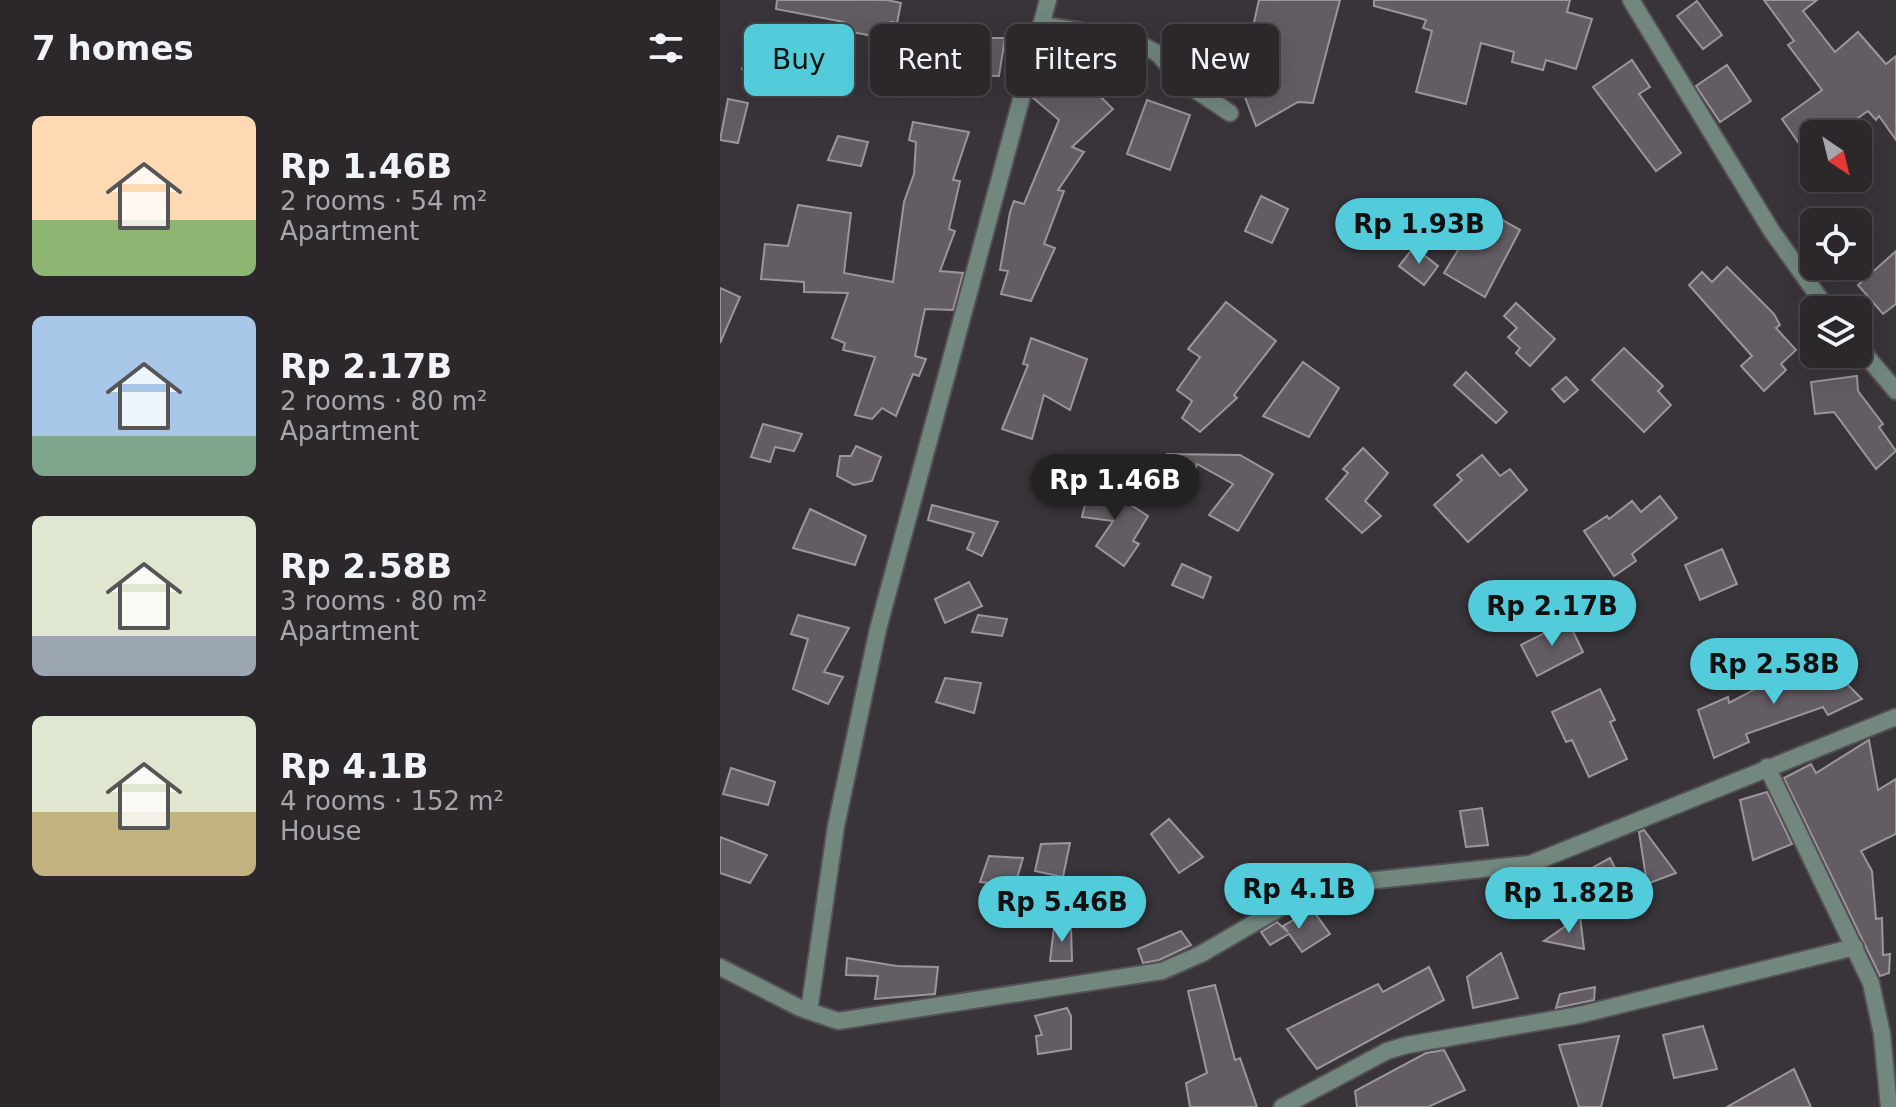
<!DOCTYPE html>
<html lang="en">
<head>
<meta charset="utf-8">
<style>
	body { margin:0; font-family:"DejaVu Sans",sans-serif; background:#373337; color:#f1f3f6; height:100vh; display:flex; flex-direction:column; font-size:30px; white-space:nowrap }
	* { box-sizing:border-box; margin:0 }
	p { font-size:26px; color:#a6a5a9 }
	.icon { flex:none; width:44px; height:44px; fill:none; stroke:currentColor; stroke-width:2; stroke-linecap:round; stroke-linejoin:round }
	.map { position:relative; flex:1; overflow:hidden }
	.details { display:flex; flex-direction:column; background:#2b272b; width:720px }
	.details>* { flex:none }
	.guide { position:absolute; left:24px; top:24px; width:760px; height:72px; display:flex; gap:16px }
	.needle { width:52px; rotate:145deg }
	.controls { position:absolute; left:1080px; top:120px; display:grid; gap:16px }
	.controls a { display:grid; place-items:center; width:72px; height:72px; border-radius:12px; background:#2b272b; box-shadow:0 8px 32px #0002,0 0 0 2px #474447; font-size:40px }
	.price { position:absolute; translate:-50% -68px; padding:0 18px; border-radius:28px; background:#52cbda; color:#111; font-size:26px; line-height:52px; filter:drop-shadow(0 2px 4px #0008) }
	.price::after { content:''; position:absolute; left:50%; top:48px; width:24px; height:18px; margin-left:-12px; background:inherit; clip-path:polygon(0 0,100% 0,50% 100%) }
	.price.current { background:#222; color:#fff }
	ul { padding:0; list-style:none }
	li { display:flex; align-items:center; gap:24px; height:200px; padding:0 32px }
	li span { display:grid; place-items:center; flex:none; width:224px; height:160px; border-radius:12px; color:#555 }
	li>.icon { margin-inline-start:auto }
	span .icon { width:96px; height:96px; fill:#fffc; stroke-width:1 }
	li b { font-size:34px }
	h2 { display:flex; justify-content:space-between; align-items:center; height:96px; padding:0 32px; font-size:34px }
	.tag { padding:0 28px; border-radius:12px; background:#2b272b; box-shadow:0 8px 32px #0002,0 0 0 2px #474447; font-size:28px; line-height:72px }
	.tag.current { background:#52cbda; color:#111 }
	main { display:flex; flex:1; min-height:0 }
	.map>svg:first-child { display:block }
</style>
</head>
<body>
<main>
<section class="details">
<h2>7 homes<svg class="icon" aria-label="filters" viewBox="0 0 24 24"><path d="M4 7h16M4 17h16"/><circle cx="9" cy="7" r="2"/><circle cx="15" cy="17" r="2"/></svg></h2>
<ul>
<li><span style="background:linear-gradient(#ffd9b3 65%,#8fb573 0)"><svg class="icon" aria-label="home" viewBox="0 0 24 24"><path d="M3 11l9-7 9 7M6 9v11h12V9"/></svg></span><div><b>Rp 1.46B</b><p>2 rooms · 54 m²</p><p>Apartment</p></div></li>
<li><span style="background:linear-gradient(#a9c7e8 75%,#7fa58c 0)"><svg class="icon" aria-label="home" viewBox="0 0 24 24"><path d="M3 11l9-7 9 7M6 9v11h12V9"/></svg></span><div><b>Rp 2.17B</b><p>2 rooms · 80 m²</p><p>Apartment</p></div></li>
<li><span style="background:linear-gradient(#dfe7d0 75%,#9aa5b1 0)"><svg class="icon" aria-label="home" viewBox="0 0 24 24"><path d="M3 11l9-7 9 7M6 9v11h12V9"/></svg></span><div><b>Rp 2.58B</b><p>3 rooms · 80 m²</p><p>Apartment</p></div></li>
<li><span style="background:linear-gradient(#dfe7d0 60%,#c2b280 0)"><svg class="icon" aria-label="home" viewBox="0 0 24 24"><path d="M3 11l9-7 9 7M6 9v11h12V9"/></svg></span><div><b>Rp 4.1B</b><p>4 rooms · 152 m²</p><p>House</p></div></li>
</ul>
</section>
<div class="map">
<svg width="1176" height="1107" viewBox="0 0 1176 1107">
	<rect width="100%" height="100%" fill="#393439"/>
	<!-- building -->
	<g fill="#635d63" stroke="#9c959b" stroke-width="2">
		<path d="M57,0H167L181,3L177,23L171,22L168,39L122,30L124,22L56,9Z"/>
		<path d="M539,0H620L593,103L578,102L536,126L520,84Z"/>
		<path d="M654,0H850L847,12L872,19L856,69L826,60L823,70L792,62L794,52L761,43L746,104L696,92L712,31L703,28L706,20L654,6Z"/>
		<path d="M1044,0H1097L1083,11L1115,52L1138,32L1166,64L1176,56V140L1159,116L1156,120L1148,111L1115,134H1094V165L1062,119L1102,90L1068,45L1074,41Z"/>
		<path d="M977,1L1002,35L983,49L957,16Z"/>
		<path d="M33,36L76,47L63,83L22,69Z"/>
		<path d="M249,38H285L279,76L242,75Z"/>
		<path d="M912,60L930,87L919,94L961,153L936,171L873,87Z"/>
		<path d="M345,62L393,109L352,147L364,152L338,190L344,191L324,244L335,248L311,301L281,294L288,271L280,270L290,212L294,201L304,204L339,120L313,98L317,81Z"/>
		<path d="M1007,65L1031,101L1000,122L976,86Z"/>
		<path d="M8,99L28,103L18,143L0,140Z"/>
		<path d="M427,100L470,115L450,170L407,154Z"/>
		<path d="M193,122L249,132L233,180L240,181L229,229L235,231L220,271L243,273L233,310L205,309L195,356L206,359L199,376L193,374L176,416L162,408L152,419L135,415L155,357L123,350L125,343L112,338L128,293L84,292V282L41,279L45,244L68,246L78,205L131,213L124,273L173,282L184,202L194,174L196,142L189,140Z"/>
		<path d="M118,136L148,142L141,166L108,160Z"/>
		<path d="M541,196L568,209L552,243L525,231Z"/>
		<path d="M763,209L800,230L765,297L724,273Z"/>
		<path d="M694,247L718,266L704,285L679,266Z"/>
		<path d="M1176,251V304L1163,314L1138,285Z"/>
		<path d="M1007,267L1054,314L1060,325L1056,328L1076,350L1061,364L1066,370L1044,391L1021,366L1032,356L969,285L982,272L992,282Z"/>
		<path d="M0,288L20,297L0,343Z"/>
		<path d="M506,302L556,341L514,395L517,398L480,432L462,418L472,401L457,390L480,357L468,349Z"/>
		<path d="M796,303L835,339L810,366L796,353L800,348L788,337L797,328L784,316Z"/>
		<path d="M311,338L367,359L350,410L324,395L312,439L282,429L308,365L303,364Z"/>
		<path d="M904,348L943,386L938,391L951,405L924,432L872,380Z"/>
		<path d="M583,362L619,388L589,437L543,416Z"/>
		<path d="M746,372L787,412L776,423L734,385Z"/>
		<path d="M1137,376L1138,391L1163,424L1159,427L1176,451L1156,469L1114,412L1095,414L1091,382Z"/>
		<path d="M846,377L858,390L844,402L832,389Z"/>
		<path d="M43,424L82,434L74,451L55,447L50,462L31,457Z"/>
		<path d="M136,446L161,457L152,481L134,485L117,476L120,456H131Z"/>
		<path d="M643,448L668,473L645,501L661,516L642,533L606,499L628,473L623,469Z"/>
		<path d="M447,454L520,455L553,474L518,531L489,515L513,484L477,464L468,492L443,489Z"/>
		<path d="M762,455L780,476L790,469L807,490L748,542L714,505L742,480L737,475Z"/>
		<path d="M371,479L428,516L413,541L419,544L404,566L376,546L393,521L362,517Z"/>
		<path d="M940,496L957,518L912,554L916,561L894,576L864,531L887,516L889,519L912,501L921,512Z"/>
		<path d="M212,505L278,522L262,556L247,549L254,533L208,520Z"/>
		<path d="M90,509L146,536L135,565L73,548Z"/>
		<path d="M1002,549L1017,584L980,600L965,565Z"/>
		<path d="M462,564L491,577L483,598L452,585Z"/>
		<path d="M249,582L262,606L225,623L215,599Z"/>
		<path d="M78,615L129,628L104,672L123,677L108,704L73,689L88,639L71,634Z"/>
		<path d="M258,615L287,619L282,636L252,632Z"/>
		<path d="M848,621L863,652L817,676L801,645Z"/>
		<path d="M1115,665L1121,678L1142,699L1108,715L1103,707L1026,734L1029,742L994,758L978,710L1008,697L1009,703L1069,671L1071,675Z"/>
		<path d="M225,678L261,683L254,713L216,702Z"/>
		<path d="M880,689L895,720L890,722L907,759L869,777L852,740L846,742L832,712Z"/>
		<path d="M1149,740L1158,790L1176,779V834L1141,851L1152,871L1156,919L1162,918L1163,955L1170,954L1169,973L1160,976L1064,778L1091,764L1096,773Z"/>
		<path d="M11,768L55,782L48,805L3,794Z"/>
		<path d="M1047,792L1072,844L1033,860L1020,800Z"/>
		<path d="M762,808L768,845L746,847L740,811Z"/>
		<path d="M449,819L483,857L459,873L431,834Z"/>
		<path d="M924,830L956,873L927,884L919,832Z"/>
		<path d="M0,837L47,855L30,883L0,873Z"/>
		<path d="M350,843L343,877L315,871L321,844Z"/>
		<path d="M269,856L303,858L295,885L260,882Z"/>
		<path d="M890,858L901,880L874,893L861,874Z"/>
		<path d="M592,909L610,934L582,952L569,934L550,945L541,932L557,922L568,932L563,926Z"/>
		<path d="M860,916L864,949L824,941Z"/>
		<path d="M351,926L352,961H330L334,927Z"/>
		<path d="M461,931L471,945L439,960L423,963L418,949Z"/>
		<path d="M781,953L798,998L753,1008L747,977Z"/>
		<path d="M127,958L177,966L218,967L215,994L155,999L158,976L126,975Z"/>
		<path d="M709,967L724,1000L597,1069L567,1029L658,984L663,992Z"/>
		<path d="M495,985L515,1060L520,1058L537,1107H470L466,1083L487,1073L468,991Z"/>
		<path d="M875,987L874,1000L836,1008L840,994Z"/>
		<path d="M347,1008L351,1016V1049L318,1054L316,1036L322,1035L315,1016Z"/>
		<path d="M983,1026L997,1069L954,1078L943,1035Z"/>
		<path d="M899,1036L881,1107H859L839,1045Z"/>
		<path d="M724,1050L745,1090L708,1107H637L635,1091L706,1053Z"/>
		<path d="M1074,1069L1091,1107H1007Z"/>
	</g>
	<g fill="none" stroke-linecap="round" stroke-linejoin="round">
		<defs>
			<g id="street">
				<path d="M911,0L1051,230L1108,310"/>
				<path d="M321,25L410,39L437,53L465,83L510,113"/>
				<path d="M1138,346L1176,391"/>
				<path d="M1047,767L1151,983L1162,1034L1169,1107"/>
				<path d="M0,967L80,1008L118,1021L442,971L481,954L598,886L810,864L1176,717"/>
				<path d="M89,1011L116,826L158,629L328,0"/>
				<path d="M562,1107L667,1051L687,1045L859,1015L1135,947"/>
			</g>
		</defs>
		<!-- street casing -->
		<use href="#street" stroke="#555055" stroke-width="20"/>
		<!-- street -->
		<use href="#street" stroke="#72887f" stroke-width="16"/>
	</g>
</svg>
<div class="controls">
<a><svg class="needle" viewBox="-14 -14 28 28"><path d="M0-13l5 13h-10z" fill="#e53935"/><path d="M0 13l5-13h-10z" fill="#a6a5a9"/></svg></a>
<a><svg class="icon" aria-label="locate" viewBox="0 0 24 24"><circle cx="12" cy="12" r="6"/><path d="M12 2v4M12 18v4M2 12h4M18 12h4"/></svg></a>
<a><svg class="icon" aria-label="layers" viewBox="0 0 24 24"><path d="M12 4l9 5-9 5-9-5zM3 14l9 5 9-5"/></svg></a>
</div>
<b class="price" style="left:699px;top:266px">Rp 1.93B</b>
<b class="price current" style="left:395px;top:522px">Rp 1.46B</b>
<b class="price" style="left:832px;top:648px">Rp 2.17B</b>
<b class="price" style="left:1054px;top:706px">Rp 2.58B</b>
<b class="price" style="left:579px;top:931px">Rp 4.1B</b>
<b class="price" style="left:849px;top:935px">Rp 1.82B</b>
<b class="price" style="left:342px;top:944px">Rp 5.46B</b>
<div class="guide">
<a class="tag current">Buy</a>
<a class="tag">Rent</a>
<a class="tag">Filters</a>
<a class="tag">New</a>
</div>
</div>
</main>
</body>
</html>
